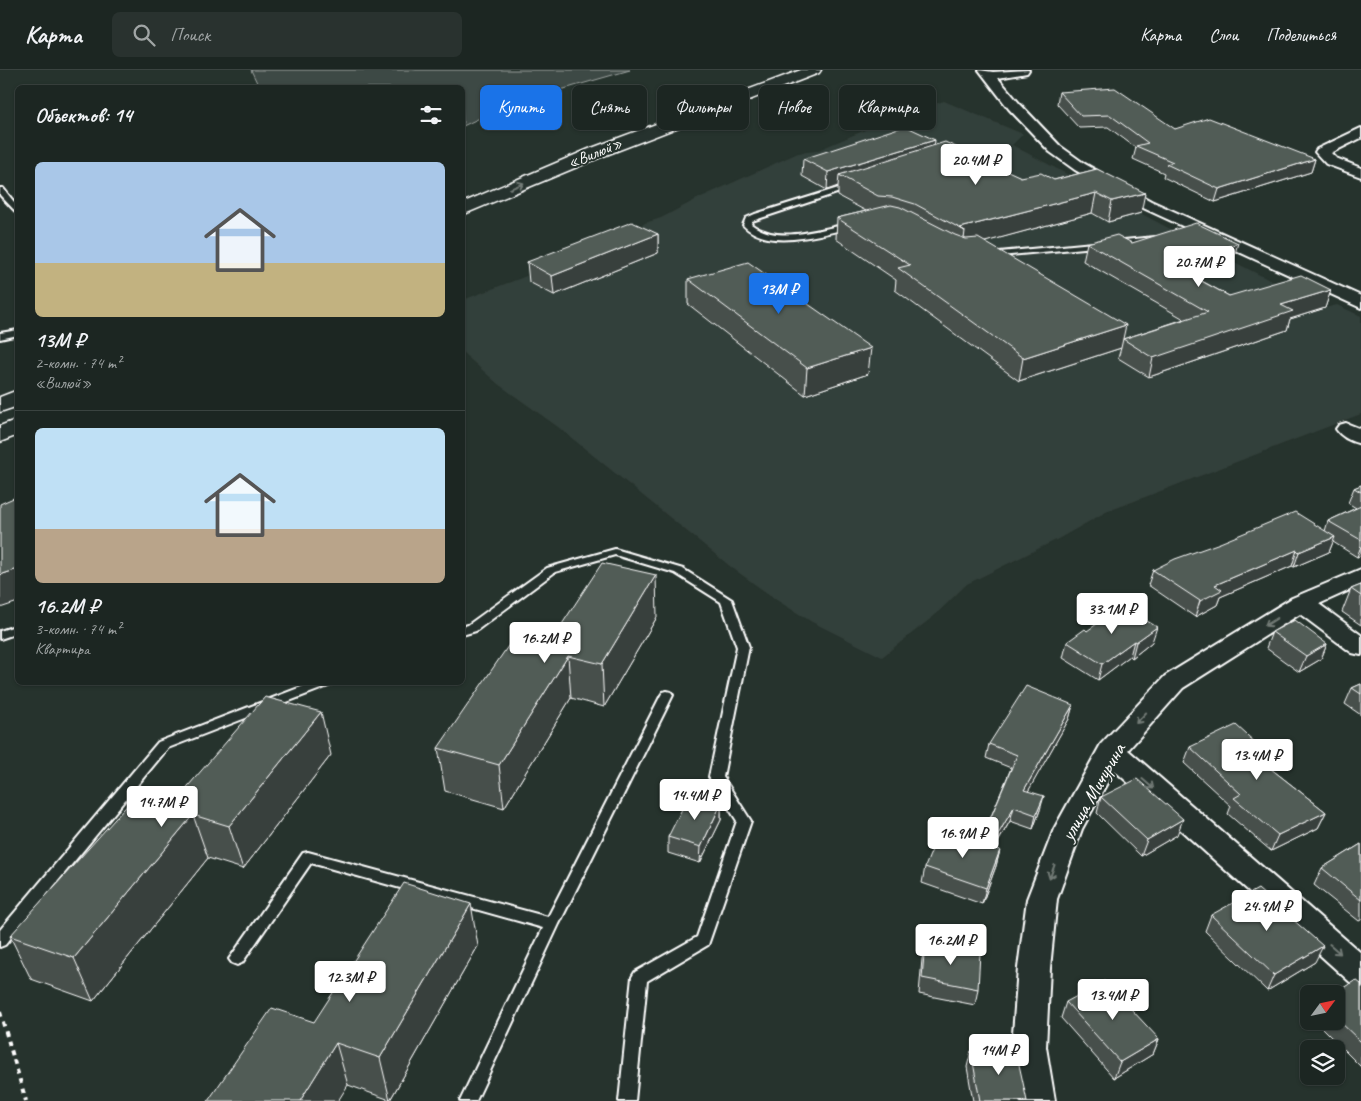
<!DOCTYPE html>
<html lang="ru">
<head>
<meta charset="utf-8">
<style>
	body { margin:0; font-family:Caveat,sans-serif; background:#29322f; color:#f1f3f6; height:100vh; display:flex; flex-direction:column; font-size:19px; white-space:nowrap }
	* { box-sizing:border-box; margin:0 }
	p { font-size:16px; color:#a0a5a5 }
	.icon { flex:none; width:28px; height:28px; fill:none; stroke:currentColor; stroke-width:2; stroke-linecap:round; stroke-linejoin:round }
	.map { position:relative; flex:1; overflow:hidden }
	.sheet { position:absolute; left:15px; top:15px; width:450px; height:600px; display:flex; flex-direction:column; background:#1c2622; border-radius:8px; box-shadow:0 1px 4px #0004,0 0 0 1px #3a4340 }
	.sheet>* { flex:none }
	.hud { position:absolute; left:480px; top:15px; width:475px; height:45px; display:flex; gap:10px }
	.needle { width:32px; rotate:57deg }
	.controls { position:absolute; left:1300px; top:915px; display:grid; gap:10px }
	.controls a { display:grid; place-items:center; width:45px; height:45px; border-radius:8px; background:#1c2622; box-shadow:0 1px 4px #0004,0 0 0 1px #3a4340; font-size:25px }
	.price { position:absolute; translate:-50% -42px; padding:0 11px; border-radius:5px; background:#fff; color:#222; font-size:16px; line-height:32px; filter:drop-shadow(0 1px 2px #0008) }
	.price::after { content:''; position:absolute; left:50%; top:30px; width:15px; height:11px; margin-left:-8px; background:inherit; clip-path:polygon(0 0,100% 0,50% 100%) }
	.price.selected { background:#1a73e8; color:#fff }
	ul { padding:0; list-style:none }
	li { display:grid; align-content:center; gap:10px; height:265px; padding:0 20px }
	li+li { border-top:1px solid #3a4340 }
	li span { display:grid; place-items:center; height:155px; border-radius:8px; color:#555 }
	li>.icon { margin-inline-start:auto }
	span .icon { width:90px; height:90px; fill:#fffc; stroke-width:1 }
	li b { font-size:21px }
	h2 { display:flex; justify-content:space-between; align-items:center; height:60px; padding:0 20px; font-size:21px }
	.pill { padding:0 18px; border-radius:8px; background:#1c2622; box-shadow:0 1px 4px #0004,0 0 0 1px #3a4340; font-size:18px; line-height:45px }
	.pill.selected { background:#1a73e8; color:#fff }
	header { display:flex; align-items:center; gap:30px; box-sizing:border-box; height:70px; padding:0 25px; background:#1c2622; border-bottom:1px solid #3a4340 }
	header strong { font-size:24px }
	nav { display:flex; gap:28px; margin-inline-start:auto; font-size:18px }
	.search { width:350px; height:45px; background:#29322f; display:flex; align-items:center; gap:12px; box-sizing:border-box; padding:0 18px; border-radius:8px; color:#a0a5a5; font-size:19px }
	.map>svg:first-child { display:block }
</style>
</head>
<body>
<header>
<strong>Карта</strong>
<div class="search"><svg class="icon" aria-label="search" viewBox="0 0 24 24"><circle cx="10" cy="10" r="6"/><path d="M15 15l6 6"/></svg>Поиск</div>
<nav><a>Карта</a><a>Слои</a><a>Поделиться</a></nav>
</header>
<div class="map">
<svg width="1361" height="1031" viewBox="0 0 1361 1031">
	<rect width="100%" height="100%" fill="#26332d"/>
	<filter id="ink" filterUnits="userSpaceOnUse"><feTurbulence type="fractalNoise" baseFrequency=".02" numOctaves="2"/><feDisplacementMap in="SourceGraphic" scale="10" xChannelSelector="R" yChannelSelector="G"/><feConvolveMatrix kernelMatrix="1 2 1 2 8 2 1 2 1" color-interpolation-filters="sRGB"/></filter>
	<g filter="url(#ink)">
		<!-- built -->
		<path fill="#333f3a" d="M944,31L1023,64L1012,75L1191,170L1325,238L1337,235L1361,246V344L1106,442L1058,469L967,514L934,546L882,587L812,552L778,531L731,497L558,357L498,314L463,283V230L626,168L628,163L645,153L661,148L699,128L798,83L816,81L863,61L874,53Z"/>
		<!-- green -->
		<path fill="#3e4944" stroke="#9ea4a2" d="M251,0H630L505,36L463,56L462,18L259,17Z"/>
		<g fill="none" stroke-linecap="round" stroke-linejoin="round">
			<defs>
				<g id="service">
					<path d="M848,115L855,117L761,148L752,151L751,154C778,175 821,159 851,153L855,155L854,157C823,164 768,182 743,155L746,148L755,144Z"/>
					<path d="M0,118H3L18,137V144L0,125Z"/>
					<path d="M1155,167H1158V171L989,187L985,185L989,183Z"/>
					<path d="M18,260V265L0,269V263Z"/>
					<path d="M615,479L683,499L732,530L749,577L723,707L751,751L708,875L647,911L635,1031H619L632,907L635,902L697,867L737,751L709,707L737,577L721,532L675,503L615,485L555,502L476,561L462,565V557L468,555L547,498Z"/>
					<path d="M18,555V563L0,569V561Z"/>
					<path d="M314,612H333L331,615L168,678L5,875L0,877V860L158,672Z"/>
					<path d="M667,621L671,622L673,625L559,854L476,1031H460L543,858L311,793L242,893L237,895L232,893L229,889L232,885L303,783L308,782L548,847L661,625L663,622Z"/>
				</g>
				<g id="minor">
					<path d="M979,0L993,2L1029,0L1027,3L998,8L1019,33L1060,76L1085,94L1151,131L1361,226V238L1141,137L1075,100L1050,82L1009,39Z"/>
					<path d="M1361,58V68L1331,83L1336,88L1361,98V107L1326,94L1315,82L1317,79Z"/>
					<path d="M1346,353L1361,359V374C1352,372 1341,367 1336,359L1339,355Z"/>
					<path d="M1361,499V515L1319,534L1361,565V585L1352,583L1300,544L1183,618L1128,680L1361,883V916L1350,912L1114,700L1082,759L1057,829L1050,898L1046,977L1055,1031H1021L1012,977L1018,898L1027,829L1054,759L1101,674L1165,606L1292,528Z"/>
				</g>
				<g id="trunk">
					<path d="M801,0H821L819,3L601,87L462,145V133L589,79Z"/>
					<path d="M18,320V336L0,342V327Z"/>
					<path d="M18,349V365L0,372V356Z"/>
				</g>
			</defs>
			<!-- service casing -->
			<use href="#service" stroke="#fff" stroke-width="4"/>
			<!-- minor casing -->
			<use href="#minor" stroke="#fff" stroke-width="4"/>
			<!-- trunk casing -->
			<use href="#trunk" stroke="#fff" stroke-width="3"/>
			<!-- path -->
			<path stroke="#fff" stroke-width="4" stroke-dasharray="5 5" stroke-linecap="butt" d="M0,942L26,1031"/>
			<!-- service -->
			<use href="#service" fill="#26332d" fill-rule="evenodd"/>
			<!-- minor -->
			<use href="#minor" fill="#26332d" fill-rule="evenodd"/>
			<!-- trunk -->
			<use href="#trunk" fill="#26332d" fill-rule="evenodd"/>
		</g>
		<!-- wall -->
		<g fill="#464f4b" stroke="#fff">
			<path d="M1059,22L1175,59L1315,89L1311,102L1215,132L1163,107L1164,103L1133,89L1136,78L1108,57L1079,58L1057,34Z"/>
			<path d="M934,76L1021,107L1054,110L1097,99L1141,143L1108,152L1092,143L984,172L1123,269L1184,249L1083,191L1087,173H1132L1233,190L1191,205L1229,226L1331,220L1325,238L1290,249L1287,260L1149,307L1118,288L1121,278L1019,311L895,220L896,210L836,169L837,148L866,141L838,126V116L827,120L802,106L803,89Z"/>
			<path d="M658,164V183L554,225L529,212L527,192Z"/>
			<path d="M688,209L868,304L805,325L688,234Z"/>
			<path d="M1361,415V485L1357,487L1333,472L1329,482L1294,497L1292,496L1220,527L1217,535L1195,547L1148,515L1153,500L1325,461L1328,451L1356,438L1348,433L1354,418Z"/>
			<path d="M1361,515V555L1342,542L1351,519Z"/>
			<path d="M657,547L604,637L571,628L504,738L445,721L438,678L549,574Z"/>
			<path d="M1087,561L1152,572L1132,588L1130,586L1098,610L1063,588L1067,572Z"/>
			<path d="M1272,562L1327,574L1321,589L1299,602L1266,578Z"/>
			<path d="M1361,614V645L1345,634L1352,618Z"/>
			<path d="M1073,635L1069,649L1028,721L1040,740L1033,759L1010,751L995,778L1000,780L996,796L982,834L922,813L925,797L982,774L985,761L1011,698L986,688L989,674Z"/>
			<path d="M1190,677L1270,686L1266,695L1326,742L1318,758L1271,781L1228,744L1231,736L1184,693Z"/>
			<path d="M331,685L243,799L208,788L93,931L31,909L10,866L176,730Z"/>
			<path d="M1101,727L1177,765L1141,786L1097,743Z"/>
			<path d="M721,734V750L700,793L668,783V767Z"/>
			<path d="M1361,774V850L1359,851L1314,815L1322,798Z"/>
			<path d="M1211,845L1315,892L1267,921L1205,861Z"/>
			<path d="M925,873L978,919L975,935L919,924L922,889Z"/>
			<path d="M478,876L390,1030L348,1015L314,952Z"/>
			<path d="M1361,914V997L1315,951H1336V924Z"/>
			<path d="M1066,932L1159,969L1153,984L1114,1008L1061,948Z"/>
			<path d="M971,981L1027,1031H973L967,997Z"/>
		</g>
		<!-- shaded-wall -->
		<g fill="#39403d" stroke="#fff">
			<path d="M935,70L933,87L839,105L838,116L827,120L828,102Z"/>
			<path d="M1315,89L1311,102L1215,132L1219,119Z"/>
			<path d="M1096,123L1092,143L963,178L965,161L960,158Z"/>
			<path d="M1145,123L1141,143L1108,152L1112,131Z"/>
			<path d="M658,164V183L554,225L552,206Z"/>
			<path d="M1238,173L1233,190L1168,213L1172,195Z"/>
			<path d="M1331,220L1325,238L1290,249L1287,260L1149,307L1153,288L1281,235Z"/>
			<path d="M1126,255L1121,278L1019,311L1023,288Z"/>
			<path d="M871,278L868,304L805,325L807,298Z"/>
			<path d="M1335,467L1329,482L1294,497L1299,482Z"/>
			<path d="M1361,476V485L1357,487Z"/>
			<path d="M1297,480L1292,496L1220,527L1217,535L1195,547L1200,531L1215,515Z"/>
			<path d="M18,499V532L0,538V505Z"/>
			<path d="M656,505L657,547L604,637L602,594Z"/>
			<path d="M1157,557L1152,572L1132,588L1136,572Z"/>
			<path d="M1134,571L1130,586L1098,610L1102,594Z"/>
			<path d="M1327,574L1321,589L1299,602L1306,586Z"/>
			<path d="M568,586L571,628L504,738L499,695Z"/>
			<path d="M1073,635L1069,649L1021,734L1024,720Z"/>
			<path d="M321,642L331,685L243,799L229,756Z"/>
			<path d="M1270,686L1264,702L1261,691Z"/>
			<path d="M1044,726L1040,740L1033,759L1036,745Z"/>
			<path d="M721,734V750L700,793L701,777Z"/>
			<path d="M1014,737L1010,751L993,780L997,766Z"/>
			<path d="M1326,742L1318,758L1271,781L1278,765Z"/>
			<path d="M193,745L208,788L93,931L74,888Z"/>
			<path d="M1183,749L1177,765L1141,786L1147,770Z"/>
			<path d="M1000,780L996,796L982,834L986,818Z"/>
			<path d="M471,834L478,876L390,1030L380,988Z"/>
			<path d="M1323,876L1315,892L1267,921L1274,905Z"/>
			<path d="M1159,969L1153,984L1114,1008L1120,992Z"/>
			<path d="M336,973L348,1015L338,1031H300Z"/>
		</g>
		<!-- building -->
		<g fill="#515c57" stroke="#fff">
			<path d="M1115,18L1175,59L1209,48L1315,89L1219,119L1166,94L1173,92L1136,76L1148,73L1110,45L1081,46L1059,22Z"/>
			<path d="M905,56L935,70L828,102L803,89Z"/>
			<path d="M945,72L1021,107L1041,103L1054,110L1097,99L1145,123L1112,131L1096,123L960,158L965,161L915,134L892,127L878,126L839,105Z"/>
			<path d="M891,135L900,137L955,165L966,169L978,168L1126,255L1023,288L898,198L910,195L837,148Z"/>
			<path d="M632,152L658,164L552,206L527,192Z"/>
			<path d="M1196,153L1238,173L1172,195L1229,226L1301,205L1331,220L1281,235L1293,241L1153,288L1123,269L1208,242L1087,173L1117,165L1132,173Z"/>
			<path d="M748,192L871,278L807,298L688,209Z"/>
			<path d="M1361,415V422L1354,418Z"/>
			<path d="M18,426V499L0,505V434Z"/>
			<path d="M1361,436V470L1328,451Z"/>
			<path d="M1295,442L1335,467L1299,482L1297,480L1215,515L1222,520L1200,531L1153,500L1175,489L1220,473Z"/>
			<path d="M602,493L656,505L602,594L568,586L499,695L438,678L515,566L549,574Z"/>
			<path d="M1361,515V526L1351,519Z"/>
			<path d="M1122,536L1157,557L1136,572L1134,571L1102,594L1067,572L1085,559L1087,561Z"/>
			<path d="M1295,550L1327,574L1306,586L1272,562Z"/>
			<path d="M1361,614V624L1352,618Z"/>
			<path d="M1026,616L1073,635L1024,720L1044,726L1036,745L1014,737L997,766L985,761L1017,685L989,674Z"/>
			<path d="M265,627L321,642L229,756L193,745L74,888L10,866L141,720L176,730Z"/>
			<path d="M1236,655L1270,686L1261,691L1326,742L1278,765L1234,728L1241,724L1190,677Z"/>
			<path d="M1137,709L1183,749L1147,770L1101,727Z"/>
			<path d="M689,725L721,734L701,777L668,767Z"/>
			<path d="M940,760L1000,780L986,818L925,797Z"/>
			<path d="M1361,774V830L1322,798Z"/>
			<path d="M404,813L471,834L380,988L336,973L300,1031H208L272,938L314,952Z"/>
			<path d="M1258,819L1323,876L1274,905L1211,845Z"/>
			<path d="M925,873L980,883L978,919L922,908Z"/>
			<path d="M1356,910L1361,914V972L1336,948V924H1333Z"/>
			<path d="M1105,911L1159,969L1120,992L1066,932Z"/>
			<path d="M971,981H1016L1027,1031H980Z"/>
		</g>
		<!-- one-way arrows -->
		<defs><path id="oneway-shaft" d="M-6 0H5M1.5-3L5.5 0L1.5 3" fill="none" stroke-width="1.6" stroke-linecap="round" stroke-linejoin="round" transform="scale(1.25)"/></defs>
		<g stroke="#727a76">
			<use href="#oneway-shaft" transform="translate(517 116) rotate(-23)"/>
			<use href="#oneway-shaft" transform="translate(1271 552) rotate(148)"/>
			<use href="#oneway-shaft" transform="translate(1141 648) rotate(133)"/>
			<use href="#oneway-shaft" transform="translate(1148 714) rotate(41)"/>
			<use href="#oneway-shaft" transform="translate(1052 802) rotate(110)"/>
			<use href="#oneway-shaft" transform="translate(1335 879) rotate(41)"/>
		</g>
	</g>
	<g text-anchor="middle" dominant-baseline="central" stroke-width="4" stroke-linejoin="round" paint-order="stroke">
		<!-- far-street labels -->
		<g font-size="16" fill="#fff" stroke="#26332d">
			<text transform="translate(595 83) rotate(-22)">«Вилюй»</text>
		</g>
		<!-- street labels -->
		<g font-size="20" fill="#fff" stroke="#26332d">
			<text transform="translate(1093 722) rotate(-60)">улица Мичурина</text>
		</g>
	</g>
</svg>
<div class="controls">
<a><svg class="needle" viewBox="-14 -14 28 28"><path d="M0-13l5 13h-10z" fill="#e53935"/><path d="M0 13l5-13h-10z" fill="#a0a5a5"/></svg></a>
<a><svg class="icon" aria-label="layers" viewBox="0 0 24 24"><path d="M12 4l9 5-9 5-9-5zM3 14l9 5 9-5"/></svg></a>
</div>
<b class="price" style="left:976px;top:116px">20.4M ₽</b>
<b class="price" style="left:1199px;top:218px">20.7M ₽</b>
<b class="price selected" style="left:779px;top:245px">13M ₽</b>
<b class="price" style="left:1112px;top:565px">33.1M ₽</b>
<b class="price" style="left:545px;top:594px">16.2M ₽</b>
<b class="price" style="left:1257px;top:711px">13.4M ₽</b>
<b class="price" style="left:695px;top:751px">14.4M ₽</b>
<b class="price" style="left:162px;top:758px">14.7M ₽</b>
<b class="price" style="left:963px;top:789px">16.9M ₽</b>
<b class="price" style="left:1267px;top:862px">24.9M ₽</b>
<b class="price" style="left:951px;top:896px">16.2M ₽</b>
<b class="price" style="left:350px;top:933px">12.3M ₽</b>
<b class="price" style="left:1113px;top:951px">13.4M ₽</b>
<b class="price" style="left:999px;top:1006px">14M ₽</b>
<div class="hud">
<a class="pill selected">Купить</a>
<a class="pill">Снять</a>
<a class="pill">Фильтры</a>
<a class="pill">Новое</a>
<a class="pill">Квартира</a>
</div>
<section class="sheet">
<h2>Объектов: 14<svg class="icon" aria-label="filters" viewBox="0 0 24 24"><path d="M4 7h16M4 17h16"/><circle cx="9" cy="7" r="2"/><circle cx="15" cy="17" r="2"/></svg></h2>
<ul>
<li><span style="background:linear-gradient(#a9c7e8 65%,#c2b280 0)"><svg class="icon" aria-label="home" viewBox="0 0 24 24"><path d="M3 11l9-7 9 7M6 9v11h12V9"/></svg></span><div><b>13M ₽</b><p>2-комн. · 74 m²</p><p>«Вилюй»</p></div></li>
<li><span style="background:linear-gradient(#bfe0f5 65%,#b9a48a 0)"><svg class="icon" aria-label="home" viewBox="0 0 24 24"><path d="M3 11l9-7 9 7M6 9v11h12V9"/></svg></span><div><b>16.2M ₽</b><p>3-комн. · 74 m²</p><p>Квартира</p></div></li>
</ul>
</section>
</div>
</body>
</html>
